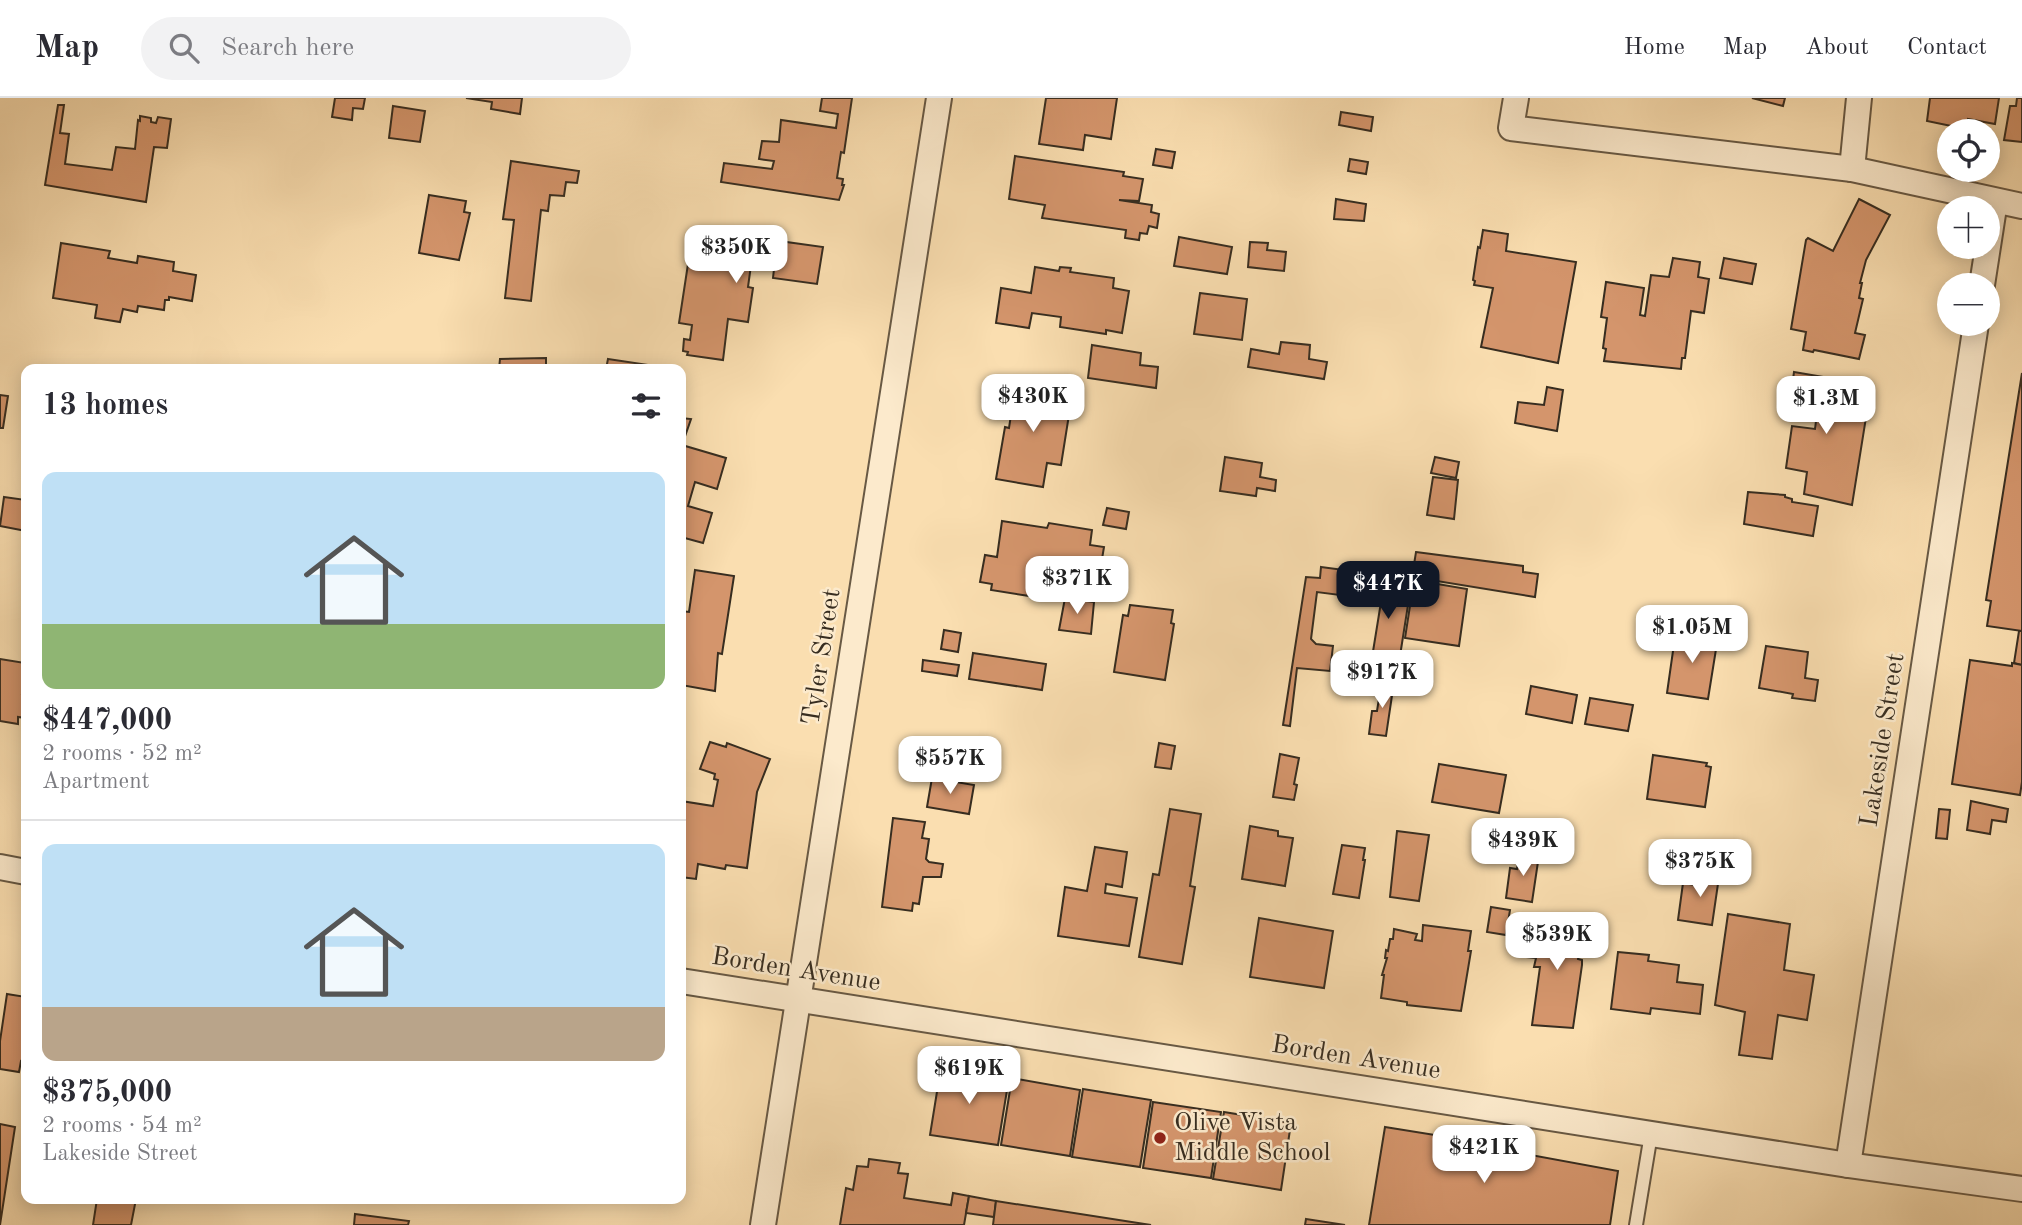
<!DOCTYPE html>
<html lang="en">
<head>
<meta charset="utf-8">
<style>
	body { margin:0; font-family:"Old Standard TT",serif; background:#f2f2f3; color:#2b2b33; height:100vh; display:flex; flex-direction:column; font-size:26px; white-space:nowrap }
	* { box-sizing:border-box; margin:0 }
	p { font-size:23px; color:#7c7c81 }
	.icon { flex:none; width:38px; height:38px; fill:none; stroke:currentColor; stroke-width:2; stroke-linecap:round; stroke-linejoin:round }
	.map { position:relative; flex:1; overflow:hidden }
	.sheet { position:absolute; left:21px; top:266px; width:665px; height:840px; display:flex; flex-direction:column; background:#fff; border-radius:14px; box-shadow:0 4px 18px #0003 }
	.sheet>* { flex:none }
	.controls { position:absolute; left:1937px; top:21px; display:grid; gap:14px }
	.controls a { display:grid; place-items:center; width:63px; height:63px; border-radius:50%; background:#fff; box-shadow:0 4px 18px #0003; font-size:35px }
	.price { position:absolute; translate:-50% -60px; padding:0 16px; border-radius:14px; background:#fff; color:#222; font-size:23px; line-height:46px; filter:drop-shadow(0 2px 4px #0008) }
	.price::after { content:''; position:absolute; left:50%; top:42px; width:21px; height:16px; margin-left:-10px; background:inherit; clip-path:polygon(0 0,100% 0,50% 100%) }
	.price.active { background:#111827; color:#fff }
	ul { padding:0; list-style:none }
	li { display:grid; align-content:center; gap:14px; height:371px; padding:0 21px }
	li+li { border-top:2px solid #e1e1e2 }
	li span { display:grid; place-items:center; height:217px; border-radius:14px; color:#555 }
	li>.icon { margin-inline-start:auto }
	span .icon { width:126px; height:126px; fill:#fffc; stroke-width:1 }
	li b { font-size:30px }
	h2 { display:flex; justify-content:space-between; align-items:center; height:84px; padding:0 21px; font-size:30px }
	header { display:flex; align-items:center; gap:42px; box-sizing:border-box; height:98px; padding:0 35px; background:#fff; border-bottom:2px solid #e1e1e2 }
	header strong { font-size:33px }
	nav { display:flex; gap:38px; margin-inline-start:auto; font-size:24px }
	.search { width:490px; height:63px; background:#f2f2f3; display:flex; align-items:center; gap:18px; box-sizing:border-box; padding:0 24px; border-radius:38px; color:#7c7c81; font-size:26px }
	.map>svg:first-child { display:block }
</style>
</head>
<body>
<header>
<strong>Map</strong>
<div class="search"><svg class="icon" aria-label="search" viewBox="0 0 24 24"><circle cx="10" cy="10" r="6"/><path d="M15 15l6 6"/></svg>Search here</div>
<nav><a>Home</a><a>Map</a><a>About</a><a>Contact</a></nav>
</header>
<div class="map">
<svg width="2022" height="1127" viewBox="0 0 2022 1127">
	<rect width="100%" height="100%" fill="#fadeb0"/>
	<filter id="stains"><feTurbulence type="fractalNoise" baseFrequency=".00286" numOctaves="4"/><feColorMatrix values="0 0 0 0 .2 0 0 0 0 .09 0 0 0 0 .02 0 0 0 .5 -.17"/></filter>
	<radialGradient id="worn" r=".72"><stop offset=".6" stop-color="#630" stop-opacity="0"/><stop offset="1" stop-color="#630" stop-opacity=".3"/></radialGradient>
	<!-- building -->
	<g fill="#d4956c" stroke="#372d20" stroke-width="2">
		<path d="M335,0H365L363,11L353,10L352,22L332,19Z"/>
		<path d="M466,0H522L520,16L491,11L492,4Z"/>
		<path d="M822,0H852L844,55L841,54L837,80L843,81L842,87H844L839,102L721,84L724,65L772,71L774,63L759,61L762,43L779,44L781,22L836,30L838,16L820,13Z"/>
		<path d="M1046,0H1117L1111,41L1085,37L1083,52L1039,46Z"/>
		<path d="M1752,0H1785L1783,8Z"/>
		<path d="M1930,0H1999L1995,26L1968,21L1966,31L1927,23Z"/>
		<path d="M2017,0H2022V44L2004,42L2010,8H2016Z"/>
		<path d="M58,7H64L60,35L69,36L65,66L112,72L116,49L135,51L138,22L140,23V18L151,20V24L156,25L158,19L171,21L167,50L154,49L146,104L45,87Z"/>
		<path d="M393,8L425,13L420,44L389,40Z"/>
		<path d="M1341,14L1373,19L1371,33L1339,27Z"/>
		<path d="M1156,51L1175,54L1172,70L1153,67Z"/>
		<path d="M1015,58L1124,74L1123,78L1143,81L1139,103L1119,102L1152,107L1151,114L1159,116L1157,130L1149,128L1147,136L1140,135L1139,142L1125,140L1126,132L1042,120L1045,107L1009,101Z"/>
		<path d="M1350,61L1368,64L1366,76L1348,73Z"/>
		<path d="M511,63L579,73L577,85L566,84L564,98L550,97L548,113L541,112L531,203L505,200L514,122L503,121Z"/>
		<path d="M429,97L466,103L464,114L470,115L459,162L419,155Z"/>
		<path d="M1336,101L1366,106L1364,123L1334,121Z"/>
		<path d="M1859,101L1890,117L1866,162L1860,185H1862L1859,200L1863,201L1855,235L1865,237L1859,261L1814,252L1813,254L1803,252L1806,234L1791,231L1806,142L1808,140L1833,153Z"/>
		<path d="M737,132L755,134L753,142L779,146V143L823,149L817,186L773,180L774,171L751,167L748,189L753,190L748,224L728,221L723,262L687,257L688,254L683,253L684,241L690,242L692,227L679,225L688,166L708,170L714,134L735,138Z"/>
		<path d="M1483,132L1508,136L1506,153L1576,164L1558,265L1481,249L1493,190L1474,187L1475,183L1473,182L1478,149L1480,150Z"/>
		<path d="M1179,139L1232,149L1227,176L1174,168Z"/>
		<path d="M1250,144L1268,145L1267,152L1286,154L1284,173L1248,169Z"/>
		<path d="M61,145L110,153L108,160L137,165L138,158L174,164L173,173L196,177L192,203L169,199V202H165L164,212L138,208L137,214L123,211L120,224L95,220L97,207L53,200Z"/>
		<path d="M1673,160L1700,164L1698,179L1709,181L1704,215L1691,213L1685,260H1682L1681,271L1604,263L1606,251L1603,250L1607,220L1601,219L1606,184L1644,190L1640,217L1645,218L1651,177L1669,179Z"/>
		<path d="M1724,160L1756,166L1752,186L1720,180Z"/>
		<path d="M1035,169L1059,173L1060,169L1071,170L1070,174L1114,180L1113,190L1129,193L1122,235L1106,232V236L1060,229L1061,219L1032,215L1029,230L996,225L1001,190L1031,195Z"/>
		<path d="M1200,195L1247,201L1242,242L1194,236Z"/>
		<path d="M1281,244L1310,247L1309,261L1327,264L1324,281L1248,269L1251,251L1279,256Z"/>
		<path d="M1092,247L1141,255L1140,267L1158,269L1156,290L1088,280Z"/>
		<path d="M546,260V271H499L500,261Z"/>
		<path d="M608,261L662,269V271H606Z"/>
		<path d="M1794,274L1853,284L1850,305L1868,307L1852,407L1804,396L1807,374L1786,370L1792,328L1815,331L1816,323L1788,319Z"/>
		<path d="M2022,275V533L1987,528L1991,503L1986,502Z"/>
		<path d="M1017,278L1046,283L1044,300L1071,304L1061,367L1047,365L1043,389L996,381L1005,329L1009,330Z"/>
		<path d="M1547,289L1563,292L1557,333L1515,325L1518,304L1544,307Z"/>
		<path d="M0,297L8,298L3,330H0Z"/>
		<path d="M681,320L691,321L682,347L726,360L717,391L695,384L688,408L712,415L703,445L681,439Z"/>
		<path d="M1225,359L1262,365L1260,379L1276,382L1275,393L1257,390L1256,398L1220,393Z"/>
		<path d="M1435,359L1459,364L1456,380L1431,375Z"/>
		<path d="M1433,379L1458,382L1454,421L1427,417Z"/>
		<path d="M1748,394L1785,397V399L1792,401V404L1818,408L1813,438L1744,426Z"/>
		<path d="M4,399L26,402V433L0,428Z"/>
		<path d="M1107,410L1129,414L1126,431L1103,427Z"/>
		<path d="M1002,423L1047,430L1049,425L1092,432L1090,447L1104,449L1099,479L1059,472L1058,479L1039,476L1036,499L991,492L992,486L980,484L985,457L997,459Z"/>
		<path d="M1416,454L1523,468V474L1538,476L1535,499L1412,479Z"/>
		<path d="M1321,469L1367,475L1363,500L1317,494L1311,541L1316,546L1333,548L1330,573L1297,570L1290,628L1283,627L1306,479L1320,480Z"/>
		<path d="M695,472L734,478L722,556L718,555L715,593L681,587V513L689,514Z"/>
		<path d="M1370,473L1403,477L1400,506L1408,507L1397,577L1370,572L1381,504L1366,502Z"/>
		<path d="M1414,482L1467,491L1459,548L1405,540Z"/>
		<path d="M1065,500L1094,504L1091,536L1059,532Z"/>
		<path d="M1130,507L1173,512L1171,525L1174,526L1165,582L1114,574L1123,517L1128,518Z"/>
		<path d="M944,532L961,535L958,554L941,551Z"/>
		<path d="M1690,532L1706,535L1710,544L1717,545L1708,601L1667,595L1675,539L1682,540L1683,536Z"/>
		<path d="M2019,533H2022V567L2014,565Z"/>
		<path d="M1766,548L1808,554L1805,580L1818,582L1815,603L1792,600L1793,596L1759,590Z"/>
		<path d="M973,555L1046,566L1042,592L969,581Z"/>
		<path d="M0,561L25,565L22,585L24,586L22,596L26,597V620L18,619V626L0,623Z"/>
		<path d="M923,562L959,567L957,578L922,573Z"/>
		<path d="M1970,562L2012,568V565L2022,567V684L2020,697L1952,686Z"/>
		<path d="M1382,582L1394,584L1386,638L1369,636L1372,613H1377Z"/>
		<path d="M1531,588L1577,597L1572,625L1526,616Z"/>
		<path d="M1590,600L1633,607L1628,633L1585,626Z"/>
		<path d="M710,644L726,649L727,645L770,661L757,694L747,770L726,767L725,771L698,766L696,781L681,779V703L713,708L718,682L714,681L715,676L700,671Z"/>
		<path d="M1159,645L1175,648L1171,671L1155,669Z"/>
		<path d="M1280,656L1299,660L1294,686L1297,687L1294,702L1273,699Z"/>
		<path d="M1653,657L1707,665L1706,668L1711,669L1705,709L1647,701Z"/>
		<path d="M1439,666L1506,677L1499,715L1432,704Z"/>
		<path d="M932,680L974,687L969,716L927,709Z"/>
		<path d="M1971,703L2008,711L2006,724L1992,722L1990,736L1967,732Z"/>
		<path d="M1170,711L1201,716L1190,788L1195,789L1182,866L1139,859L1153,776L1159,777Z"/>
		<path d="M1939,711L1950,712L1947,741L1936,740Z"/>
		<path d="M893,720L925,724L922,740L929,741L926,761L929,764L943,766L941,779H923L919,806L913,805L912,813L882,809Z"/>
		<path d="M1250,728L1278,733V738L1293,740L1285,788L1242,781Z"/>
		<path d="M1397,733L1429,737L1419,803L1390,799Z"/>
		<path d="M1342,747L1365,750L1363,762H1365L1359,800L1333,796Z"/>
		<path d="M1095,749L1127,754L1122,789L1106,786L1105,795L1137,800L1129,848L1058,838L1065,789L1087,793Z"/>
		<path d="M1520,754L1539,757L1532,804L1506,800L1510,770L1517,771Z"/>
		<path d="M1705,770L1720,772L1712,827L1678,822L1683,785L1702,788Z"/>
		<path d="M1491,809L1510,812L1506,837L1487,834Z"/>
		<path d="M1728,816L1790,826L1784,872L1814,877L1807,922L1778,917L1772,961L1739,957L1745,914L1715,907Z"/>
		<path d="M1547,819L1583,825L1578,861L1582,862V867L1573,930L1532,927L1540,869H1534L1536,860L1527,859L1530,833L1545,835Z"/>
		<path d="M1259,820L1333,833L1324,890L1250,879Z"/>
		<path d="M1423,827L1471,833L1468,853H1471L1461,913L1407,907V904L1381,900L1384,877H1382L1387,860H1385L1386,852L1388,853L1390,841H1393L1394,831L1417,836L1415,842L1422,843Z"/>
		<path d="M1618,854L1649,857L1648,863L1679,867L1677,884L1703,887L1700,916L1651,910L1650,916L1611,911Z"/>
		<path d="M7,896L26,899V964L21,963L19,974L0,971V943Z"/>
		<path d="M941,969L1009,980L998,1047L930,1037Z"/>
		<path d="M1012,980L1080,992L1070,1058L1001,1047Z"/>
		<path d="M1083,991L1151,1002L1140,1069L1072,1059Z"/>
		<path d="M1153,1004L1221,1014L1211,1080L1143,1070Z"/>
		<path d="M1224,1014L1291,1025L1281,1092L1213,1081Z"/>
		<path d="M0,1026L15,1029L0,1127Z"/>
		<path d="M1385,1029L1516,1050L1515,1054L1618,1073L1610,1127H1369Z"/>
		<path d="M869,1061L900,1065L898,1075L908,1076L904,1100L951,1107L953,1095L969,1098L964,1127H840L846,1090L853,1092L857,1068L868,1069Z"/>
		<path d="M969,1098L996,1103L994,1119L966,1115Z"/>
		<path d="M97,1101H136L131,1127H93Z"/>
		<path d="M996,1103L1151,1127H993Z"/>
		<path d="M355,1116L409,1123L408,1127H354Z"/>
		<path d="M1306,1121L1345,1127H1305Z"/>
	</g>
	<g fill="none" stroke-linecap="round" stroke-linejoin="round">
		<defs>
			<path id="lane" d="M1636,1127L1651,1036"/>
			<g id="street">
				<path d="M1516,0L1511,30L1852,71L2022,108"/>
				<path d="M1852,71L1859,0"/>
				<path d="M1982,187L1995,103"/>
				<path d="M0,769L26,774"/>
				<path d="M681,883L1848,1067L2022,1091"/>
				<path d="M1848,1067L1976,226"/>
				<path d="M763,1127L939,0"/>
			</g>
		</defs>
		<!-- lane casing -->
		<use href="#lane" stroke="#685944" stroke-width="16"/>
		<!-- street casing -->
		<use href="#street" stroke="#685944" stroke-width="28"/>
		<!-- lane -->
		<use href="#lane" stroke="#fceacc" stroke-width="12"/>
		<!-- street -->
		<use href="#street" stroke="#fceacc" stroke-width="24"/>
	</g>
	<!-- markers -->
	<circle fill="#8f2418" stroke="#fceacc" stroke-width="2.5" cx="1160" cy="1040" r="7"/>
	<g text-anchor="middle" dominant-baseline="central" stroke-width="5" stroke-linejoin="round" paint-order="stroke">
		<!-- street labels -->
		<g font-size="26" fill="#372d20" stroke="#fceacc">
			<text transform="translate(822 559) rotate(-81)">Tyler Street</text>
			<text transform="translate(1883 642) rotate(-81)">Lakeside Street</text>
			<text transform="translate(796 872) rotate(9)">Borden Avenue</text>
			<text transform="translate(1356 960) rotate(9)">Borden Avenue</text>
		</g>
		<!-- poi labels -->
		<g font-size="26" fill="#372d20" stroke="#fceacc" text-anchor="start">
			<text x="1174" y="1025">Olive Vista<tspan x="1174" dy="30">Middle School</tspan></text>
		</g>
	</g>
	<rect width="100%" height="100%" filter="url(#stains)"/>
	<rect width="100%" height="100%" fill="url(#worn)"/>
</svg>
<div class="controls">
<a><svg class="icon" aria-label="locate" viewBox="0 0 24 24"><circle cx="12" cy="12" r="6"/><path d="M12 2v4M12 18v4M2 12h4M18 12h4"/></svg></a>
<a>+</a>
<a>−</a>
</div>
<b class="price" style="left:736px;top:187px">$350K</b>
<b class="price" style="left:1033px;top:336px">$430K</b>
<b class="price" style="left:1826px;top:338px">$1.3M</b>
<b class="price" style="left:1077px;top:518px">$371K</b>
<b class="price active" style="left:1388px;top:523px">$447K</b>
<b class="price" style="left:1692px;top:567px">$1.05M</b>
<b class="price" style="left:1382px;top:612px">$917K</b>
<b class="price" style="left:950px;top:698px">$557K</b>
<b class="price" style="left:1523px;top:780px">$439K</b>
<b class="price" style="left:1700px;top:801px">$375K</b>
<b class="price" style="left:1557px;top:874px">$539K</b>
<b class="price" style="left:969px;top:1008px">$619K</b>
<b class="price" style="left:1484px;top:1087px">$421K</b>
<section class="sheet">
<h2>13 homes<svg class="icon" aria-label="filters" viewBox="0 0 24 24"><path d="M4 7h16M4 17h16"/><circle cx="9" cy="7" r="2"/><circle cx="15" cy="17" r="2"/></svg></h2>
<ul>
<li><span style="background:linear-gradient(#bfe0f5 70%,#8fb573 0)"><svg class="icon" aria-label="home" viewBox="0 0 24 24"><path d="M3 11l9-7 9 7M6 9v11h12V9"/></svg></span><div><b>$447,000</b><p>2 rooms · 52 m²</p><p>Apartment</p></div></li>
<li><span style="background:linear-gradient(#bfe0f5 75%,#b9a48a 0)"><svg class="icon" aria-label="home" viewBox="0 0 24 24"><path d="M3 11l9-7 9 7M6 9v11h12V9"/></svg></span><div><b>$375,000</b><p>2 rooms · 54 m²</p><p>Lakeside Street</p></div></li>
</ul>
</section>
</div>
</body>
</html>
